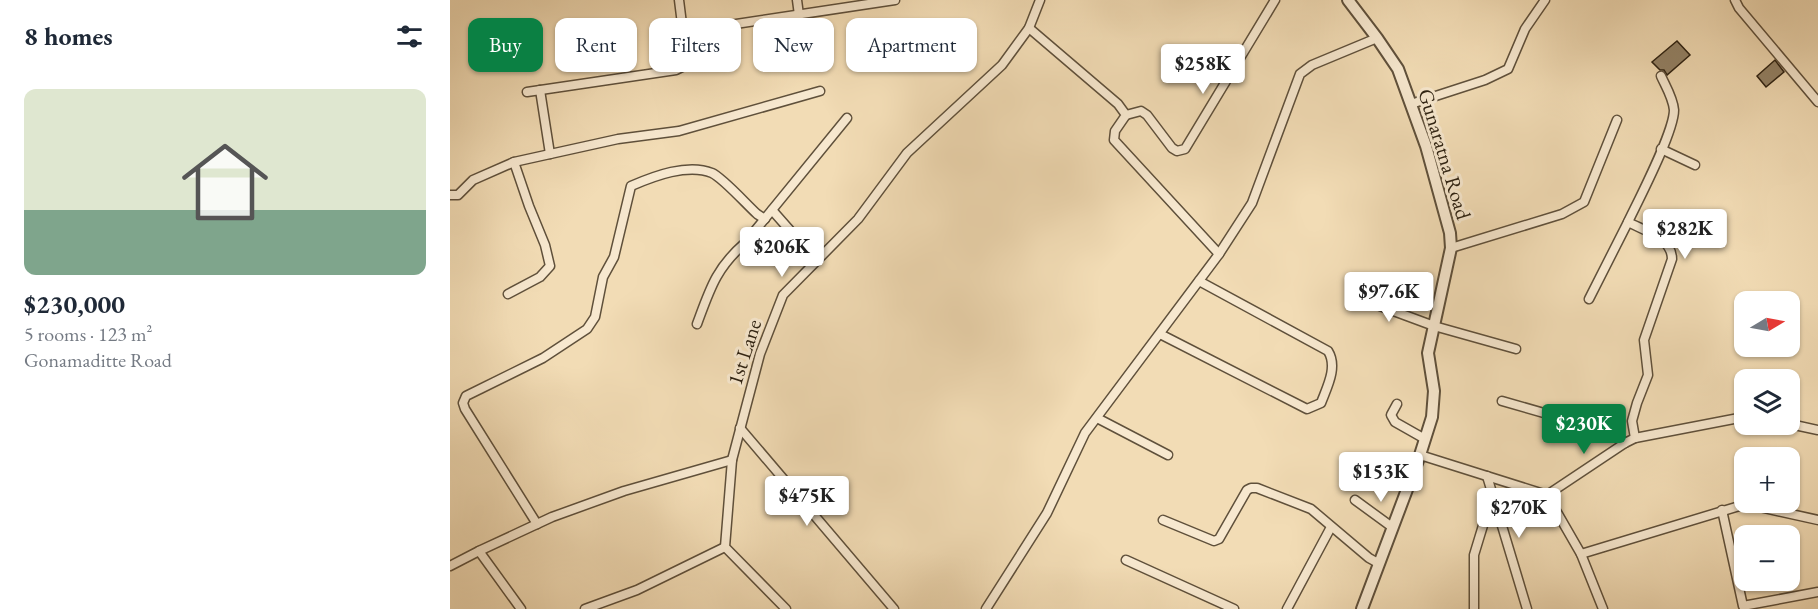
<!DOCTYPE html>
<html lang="en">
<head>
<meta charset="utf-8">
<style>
	body { margin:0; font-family:"EB Garamond",serif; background:#f6f6f7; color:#1f2937; height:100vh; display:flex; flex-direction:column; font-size:22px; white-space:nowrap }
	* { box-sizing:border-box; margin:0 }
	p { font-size:20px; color:#747a83 }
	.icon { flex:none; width:33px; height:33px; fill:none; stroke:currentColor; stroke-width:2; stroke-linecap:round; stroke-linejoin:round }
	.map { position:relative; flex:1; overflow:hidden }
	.side { display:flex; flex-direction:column; background:#fff; width:450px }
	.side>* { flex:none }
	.banner { position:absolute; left:18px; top:18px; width:570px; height:54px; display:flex; gap:12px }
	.needle { width:39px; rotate:80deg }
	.tools { position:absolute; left:1284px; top:291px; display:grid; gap:12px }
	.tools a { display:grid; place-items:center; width:66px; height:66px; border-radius:12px; background:#fff; box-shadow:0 2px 4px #0004; font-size:30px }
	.price { position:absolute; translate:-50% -51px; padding:0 14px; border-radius:6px; background:#fff; color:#222; font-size:20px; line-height:39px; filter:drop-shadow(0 2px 3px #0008) }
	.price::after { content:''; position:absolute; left:50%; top:36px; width:18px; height:14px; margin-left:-9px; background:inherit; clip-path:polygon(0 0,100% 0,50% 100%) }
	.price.on { background:#0b8043; color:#fff }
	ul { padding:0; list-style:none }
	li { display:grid; align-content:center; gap:12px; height:318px; padding:0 24px }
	li span { display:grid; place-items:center; height:186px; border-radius:12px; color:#555 }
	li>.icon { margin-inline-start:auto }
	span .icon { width:108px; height:108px; fill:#fffc; stroke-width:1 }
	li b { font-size:26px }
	h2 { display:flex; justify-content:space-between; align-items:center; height:72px; padding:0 24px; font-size:26px }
	.tag { padding:0 21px; border-radius:12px; background:#fff; box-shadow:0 2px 4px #0004; font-size:21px; line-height:54px }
	.tag.on { background:#0b8043; color:#fff }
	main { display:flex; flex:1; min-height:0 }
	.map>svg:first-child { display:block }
</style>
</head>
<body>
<main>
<section class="side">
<h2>8 homes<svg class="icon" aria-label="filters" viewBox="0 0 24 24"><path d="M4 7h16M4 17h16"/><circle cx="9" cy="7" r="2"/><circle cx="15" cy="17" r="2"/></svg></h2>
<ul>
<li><span style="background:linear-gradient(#dfe7d0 65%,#7fa58c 0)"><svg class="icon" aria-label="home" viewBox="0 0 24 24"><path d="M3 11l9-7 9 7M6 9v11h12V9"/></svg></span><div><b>$230,000</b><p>5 rooms · 123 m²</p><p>Gonamaditte Road</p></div></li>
</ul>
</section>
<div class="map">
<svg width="1368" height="609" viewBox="0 0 1368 609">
	<rect width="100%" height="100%" fill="#f2dcb5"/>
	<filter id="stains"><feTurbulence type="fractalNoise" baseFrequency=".00333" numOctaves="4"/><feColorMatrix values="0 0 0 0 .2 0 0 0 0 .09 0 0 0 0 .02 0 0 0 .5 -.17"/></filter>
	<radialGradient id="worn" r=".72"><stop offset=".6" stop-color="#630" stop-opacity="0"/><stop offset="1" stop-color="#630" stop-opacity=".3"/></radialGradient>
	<!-- building -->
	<g fill="#948367" stroke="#2e2212" stroke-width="1.5">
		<path d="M1227,41L1240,55L1217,75L1214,70H1210L1202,62Z"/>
		<path d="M1325,60L1334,72L1316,87L1307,76Z"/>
	</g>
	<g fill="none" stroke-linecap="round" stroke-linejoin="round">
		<defs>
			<g id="minor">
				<path d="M347,0L349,15"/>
				<path d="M1285,0L1289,8L1368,102"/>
				<path d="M579,28L668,104L676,115L665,131L664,140L769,254"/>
				<path d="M233,32L445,0"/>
				<path d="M90,90L100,154"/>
				<path d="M77,92L226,70L234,66L236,56L229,0"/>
				<path d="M961,104L1035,80L1058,69L1075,29L1095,0"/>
				<path d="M676,115L691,111L697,115L722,148L727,151L735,149L825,0"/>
				<path d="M1211,149L1245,165"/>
				<path d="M0,195H8L23,180L64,162L168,139L229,131L370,91"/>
				<path d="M322,210L367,261"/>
				<path d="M1178,222C1189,199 1224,132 1224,110C1223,98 1216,87 1211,76"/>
				<path d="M1001,248L1112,214L1134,202L1167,120"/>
				<path d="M58,294L90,277L100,266L95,245L79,206L64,162"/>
				<path d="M903,296L984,326L1066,349"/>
				<path d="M1139,299L1178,222C1195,231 1222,238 1222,259L1194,340L1198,375L1187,403L1182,421L1185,438"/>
				<path d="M247,324C260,289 266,268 295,243L397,118"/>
				<path d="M710,334L857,409L871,403C877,387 888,367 878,351L749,281"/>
				<path d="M1052,401L1160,432L1175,443"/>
				<path d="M947,404L941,415L945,422L975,439"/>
				<path d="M647,418L718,455"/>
				<path d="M1340,424L1368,430"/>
				<path d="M290,428L444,609"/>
				<path d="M970,455L1097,495L1175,443L1185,438L1294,417"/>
				<path d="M923,464L959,483"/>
				<path d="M1037,476L1077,609"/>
				<path d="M1097,495L1131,554L1153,609"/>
				<path d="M905,500L942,527"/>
				<path d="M1272,510L1293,606L1368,592"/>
				<path d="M713,520L764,541L769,539L797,490L801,488H807L861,509L919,558L928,563"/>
				<path d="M87,524L15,409L13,403L16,396L93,358L137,329L145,317L153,277L164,257L181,186C204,176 238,163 262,173C273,178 297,205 307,214L315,219"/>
				<path d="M1131,554L1296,504L1368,520"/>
				<path d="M676,560L784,609"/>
				<path d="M0,566L29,551"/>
				<path d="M71,609L29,551L102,517L174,491L282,460"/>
				<path d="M135,609L187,590L275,547"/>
				<path d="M336,609L275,547L282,460L310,354L333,295L408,219L457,153L552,65L579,28L590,0"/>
				<path d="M536,609L597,513L635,433L769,254L802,203L850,74L862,65L927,38"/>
				<path d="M837,609L881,527"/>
				<path d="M1024,609V555L1042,496"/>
			</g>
			<path id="tertiary" d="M898,0L927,38L948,69L976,146L1000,233L1001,248L978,353L984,391L982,417L970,455L912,609"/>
		</defs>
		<!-- minor casing -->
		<use href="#minor" stroke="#5f503b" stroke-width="11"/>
		<!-- tertiary casing -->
		<use href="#tertiary" stroke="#5f503b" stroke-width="14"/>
		<!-- minor -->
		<use href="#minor" stroke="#f7e8cf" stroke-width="8"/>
		<!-- tertiary -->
		<use href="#tertiary" stroke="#f7e8cf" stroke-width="10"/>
	</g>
	<g text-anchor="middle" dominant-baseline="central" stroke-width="6" stroke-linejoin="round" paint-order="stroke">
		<!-- street labels -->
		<g font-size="21" fill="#2e2212" stroke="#f7e8cf">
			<text transform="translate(995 154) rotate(73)">Gunaratna Road</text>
			<text transform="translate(294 352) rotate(-72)">1st Lane</text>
		</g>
	</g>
	<rect width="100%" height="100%" filter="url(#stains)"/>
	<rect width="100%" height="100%" fill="url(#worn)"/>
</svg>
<div class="tools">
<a><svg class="needle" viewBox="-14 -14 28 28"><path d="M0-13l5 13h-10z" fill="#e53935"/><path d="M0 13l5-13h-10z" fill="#747a83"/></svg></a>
<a><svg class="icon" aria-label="layers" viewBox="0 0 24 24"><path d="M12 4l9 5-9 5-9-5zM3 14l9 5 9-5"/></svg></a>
<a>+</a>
<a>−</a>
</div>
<b class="price" style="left:753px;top:95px">$258K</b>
<b class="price" style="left:1235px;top:260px">$282K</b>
<b class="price" style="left:332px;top:278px">$206K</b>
<b class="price" style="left:939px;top:323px">$97.6K</b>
<b class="price on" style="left:1134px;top:455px">$230K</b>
<b class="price" style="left:931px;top:503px">$153K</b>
<b class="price" style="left:357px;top:527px">$475K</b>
<b class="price" style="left:1069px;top:539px">$270K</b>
<div class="banner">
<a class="tag on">Buy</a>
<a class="tag">Rent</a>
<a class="tag">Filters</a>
<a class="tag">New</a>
<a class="tag">Apartment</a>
</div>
</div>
</main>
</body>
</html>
